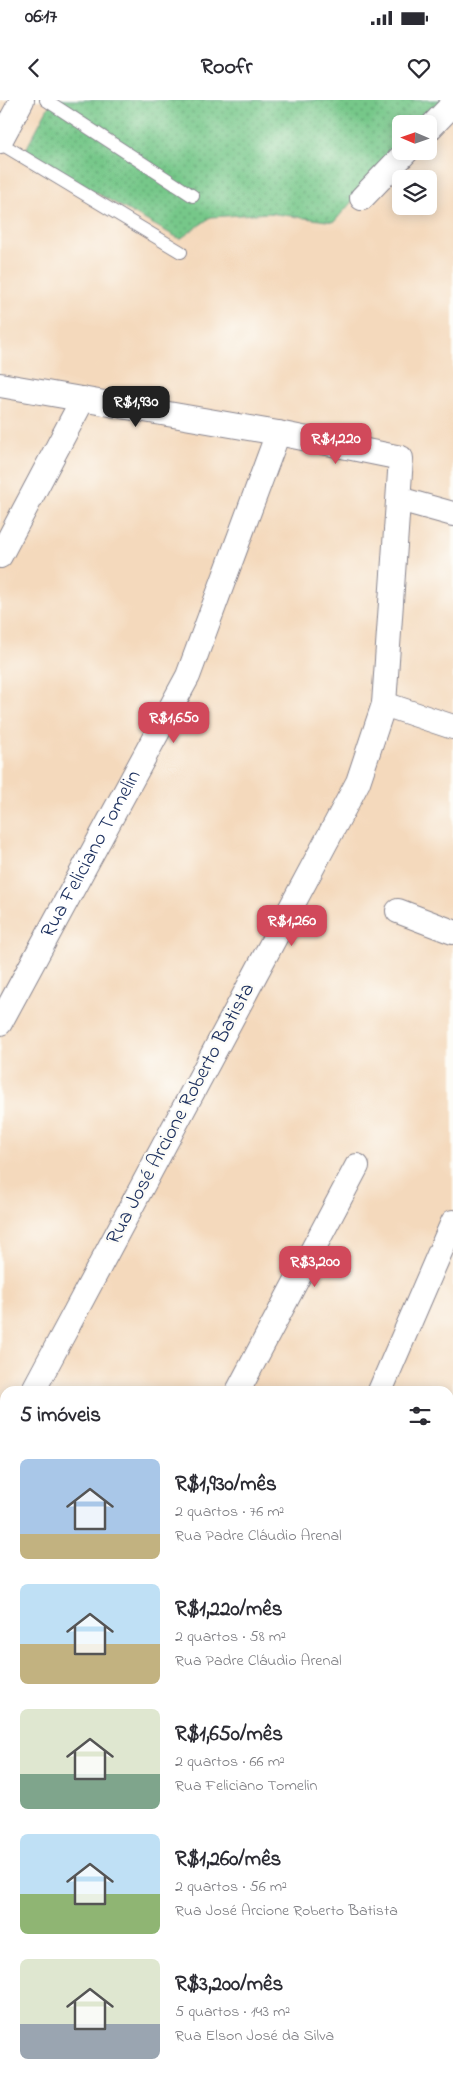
<!DOCTYPE html>
<html lang="pt">
<head>
<meta charset="utf-8">
<style>
	body { margin:0; font-family:"Indie Flower",sans-serif; background:#f7f7f7; color:#2b2b33; height:100vh; display:flex; flex-direction:column; font-size:19px; white-space:nowrap }
	* { box-sizing:border-box; margin:0 }
	p { font-size:16px; color:#7c7c81 }
	.icon { flex:none; width:28px; height:28px; fill:none; stroke:currentColor; stroke-width:2; stroke-linecap:round; stroke-linejoin:round }
	.map { position:relative; flex:1; overflow:hidden }
	.drawer { position:absolute; left:0px; top:1286px; width:454px; height:696px; display:flex; flex-direction:column; background:#fff; border-radius:15px 15px 0 0; box-shadow:0 2px 12px #0003 }
	.drawer>* { flex:none }
	.needle { width:32px; rotate:272deg }
	.buttons { position:absolute; left:392px; top:15px; display:grid; gap:10px }
	.buttons a { display:grid; place-items:center; width:45px; height:45px; border-radius:8px; background:#fff; box-shadow:0 2px 12px #0003; font-size:25px }
	.price { position:absolute; translate:-50% -42px; padding:0 11px; border-radius:10px; background:#d1495b; color:#fff; font-size:16px; line-height:32px; filter:drop-shadow(0 1px 2px #0008) }
	.price::after { content:''; position:absolute; left:50%; top:30px; width:15px; height:11px; margin-left:-8px; background:inherit; clip-path:polygon(0 0,100% 0,50% 100%) }
	.price.selected { background:#222; color:#fff }
	ul { padding:0; list-style:none }
	li { display:flex; align-items:center; gap:15px; height:125px; padding:0 20px }
	li span { display:grid; place-items:center; flex:none; width:140px; height:100px; border-radius:8px; color:#555 }
	li>.icon { margin-inline-start:auto }
	span .icon { width:60px; height:60px; fill:#fffc; stroke-width:1 }
	li b { font-size:21px }
	h2 { display:flex; justify-content:space-between; align-items:center; height:60px; padding:0 20px; font-size:21px }
	.status { display:flex; justify-content:space-between; align-items:center; height:35px; padding:0 25px; background:#fff; direction:ltr }
	.status svg { height:14px; fill:currentColor }
	header { display:flex; justify-content:space-between; align-items:center; height:65px; padding:0 20px; background:#fff; font-size:22px; font-weight:700 }
	.map>svg:first-child { display:block }
</style>
</head>
<body>
<div class="status"><b>06:17</b><svg viewBox="0 0 49 12"><path d="M0 12V9h3v3zM5 12V6h3v6zM10 12V3h3v9zM15 12V0h3v12zM26 1h20v11H26zM47 4h2v5h-2z"/></svg></div>
<header><svg class="icon" aria-label="back" viewBox="0 0 24 24"><path d="M15 5l-7 7 7 7"/></svg>Roofr<svg class="icon" aria-label="heart" viewBox="0 0 24 24"><path d="M12 20l-8-8c-3-5 5-10 8-4 3-6 11-1 8 4z"/></svg></header>
<div class="map">
<svg width="453" height="1982" viewBox="0 0 453 1982">
	<defs>
		<pattern id="park-dots" width="8" height="8" patternUnits="userSpaceOnUse" patternTransform="scale(1.25)"><rect width="8" height="8" fill="#76c789"/><path d="M2 2h.1M6 6h.1" fill="none" stroke="#60a273" stroke-width="1.8" stroke-linecap="round"/></pattern>
		<pattern id="building-back-hatch" width="6" height="6" patternUnits="userSpaceOnUse" patternTransform="scale(1.25)"><rect width="6" height="6" fill="#cc9ac2"/><path d="M-1 5l2 2M0 0l6 6M5-1l2 2" fill="none" stroke="#a57ea1"/></pattern>
	</defs>
	<rect width="100%" height="100%" fill="#fdfcf7"/>
	<filter id="ink" filterUnits="userSpaceOnUse"><feTurbulence type="fractalNoise" baseFrequency=".02" numOctaves="2"/><feDisplacementMap in="SourceGraphic" scale="10" xChannelSelector="R" yChannelSelector="G"/><feConvolveMatrix kernelMatrix="1 2 1 2 8 2 1 2 1" color-interpolation-filters="sRGB"/></filter>
	<filter id="wash" filterUnits="userSpaceOnUse"><feTurbulence type="fractalNoise" baseFrequency=".0096" numOctaves="4" result="noise"/><feDisplacementMap in="SourceGraphic" scale="20" xChannelSelector="R" yChannelSelector="G"/><feGaussianBlur stdDeviation="1.12" result="paint"/><feColorMatrix in="noise" values="0 0 0 0 0 0 0 0 0 0 0 0 0 0 0 0 0 1.4 0 .05"/><feComposite in="paint" operator="in"/></filter>
	<g filter="url(#wash)">
		<rect width="100%" height="100%" fill="#f4d9bc"/>
		<!-- park -->
		<path fill="url(#park-dots)" stroke="#487b74" d="M52,0H442L421,24H401V46L334,122L269,113L211,117L180,139L24,53Z"/>
		<g id="blocks">
			<!-- building -->
			<g fill="url(#building-back-hatch)">
				<path d="M0,1567L5,1569V1657L0,1655Z"/>
				<path d="M0,1675L5,1677V1765L0,1762Z"/>
			</g>
		</g>
	</g>
	<g filter="url(#ink)">
		<use href="#blocks" fill-opacity="0" stroke="#88848d" stroke-width="1"/>
		<g fill="none" stroke-linecap="round" stroke-linejoin="round">
			<defs>
				<g id="service">
					<path d="M46,0L193,96"/>
					<path d="M0,43L181,152"/>
				</g>
				<g id="minor">
					<path d="M429,29L453,4"/>
					<path d="M0,41L22,0"/>
					<path d="M362,98L407,51"/>
					<path d="M0,285L278,333L401,358L384,604L358,682L33,1291"/>
					<path d="M399,399L453,414"/>
					<path d="M0,456L83,299"/>
					<path d="M384,604L453,627"/>
					<path d="M398,811L453,832"/>
					<path id="s1" d="M0,923L188,576L278,333"/>
					<path d="M238,1291L357,1066"/>
					<path d="M380,1291L453,1122"/>
					<path d="M0,1352L5,1343"/>
					<path d="M449,1404L453,1406"/>
					<path d="M0,1439L5,1441"/>
					<path d="M449,1564L453,1555"/>
					<path d="M0,1814L5,1815"/>
					<path d="M401,1978L412,1982"/>
				</g>
			</defs>
			<!-- service casing -->
			<use href="#service" stroke="#88848d" stroke-width="14"/>
			<!-- minor casing -->
			<use href="#minor" stroke="#88848d" stroke-width="26"/>
			<!-- path -->
			<path stroke="#88848d" stroke-width="3" stroke-dasharray="4 4" stroke-linecap="butt" d="M289,1982V1978"/>
			<!-- service -->
			<use href="#service" stroke="#fff" stroke-width="12"/>
			<!-- minor -->
			<use href="#minor" stroke="#fff" stroke-width="24"/>
			<!-- rail -->
			<g stroke="#1b2f5e" stroke-width="4" stroke-dasharray="8 4" stroke-linecap="butt">
				<path d="M0,1948L5,1949"/>
				<path d="M86,1978L98,1982"/>
			</g>
		</g>
	</g>
	<g text-anchor="middle" dominant-baseline="central" stroke-width="5" stroke-linejoin="round" paint-order="stroke">
		<!-- street labels -->
		<g font-size="21" fill="#1b2f5e" stroke="#fdfcf7">
			<text stroke="none"><textPath href="#s1" startOffset="192">Rua Feliciano Tomelin</textPath></text>
			<text transform="translate(181 1014) rotate(-62)">Rua José Arcione Roberto Batista</text>
		</g>
	</g>
</svg>
<div class="buttons">
<a><svg class="needle" viewBox="-14 -14 28 28"><path d="M0-13l5 13h-10z" fill="#e53935"/><path d="M0 13l5-13h-10z" fill="#7c7c81"/></svg></a>
<a><svg class="icon" aria-label="layers" viewBox="0 0 24 24"><path d="M12 4l9 5-9 5-9-5zM3 14l9 5 9-5"/></svg></a>
</div>
<b class="price selected" style="left:136px;top:328px">R$1,930</b>
<b class="price" style="left:336px;top:365px">R$1,220</b>
<b class="price" style="left:174px;top:644px">R$1,650</b>
<b class="price" style="left:292px;top:847px">R$1,260</b>
<b class="price" style="left:315px;top:1188px">R$3,200</b>
<section class="drawer">
<h2>5 imóveis<svg class="icon" aria-label="filters" viewBox="0 0 24 24"><path d="M4 7h16M4 17h16"/><circle cx="9" cy="7" r="2"/><circle cx="15" cy="17" r="2"/></svg></h2>
<ul>
<li><span style="background:linear-gradient(#a9c7e8 75%,#c2b280 0)"><svg class="icon" aria-label="home" viewBox="0 0 24 24"><path d="M3 11l9-7 9 7M6 9v11h12V9"/></svg></span><div><b>R$1,930/mês</b><p>2 quartos · 76 m²</p><p>Rua Padre Cláudio Arenal</p></div></li>
<li><span style="background:linear-gradient(#bfe0f5 60%,#c2b280 0)"><svg class="icon" aria-label="home" viewBox="0 0 24 24"><path d="M3 11l9-7 9 7M6 9v11h12V9"/></svg></span><div><b>R$1,220/mês</b><p>2 quartos · 58 m²</p><p>Rua Padre Cláudio Arenal</p></div></li>
<li><span style="background:linear-gradient(#dfe7d0 65%,#7fa58c 0)"><svg class="icon" aria-label="home" viewBox="0 0 24 24"><path d="M3 11l9-7 9 7M6 9v11h12V9"/></svg></span><div><b>R$1,650/mês</b><p>2 quartos · 66 m²</p><p>Rua Feliciano Tomelin</p></div></li>
<li><span style="background:linear-gradient(#bfe0f5 60%,#8fb573 0)"><svg class="icon" aria-label="home" viewBox="0 0 24 24"><path d="M3 11l9-7 9 7M6 9v11h12V9"/></svg></span><div><b>R$1,260/mês</b><p>2 quartos · 56 m²</p><p>Rua José Arcione Roberto Batista</p></div></li>
<li><span style="background:linear-gradient(#dfe7d0 65%,#9aa5b1 0)"><svg class="icon" aria-label="home" viewBox="0 0 24 24"><path d="M3 11l9-7 9 7M6 9v11h12V9"/></svg></span><div><b>R$3,200/mês</b><p>5 quartos · 143 m²</p><p>Rua Elson José da Silva</p></div></li>
</ul>
</section>
</div>
</body>
</html>
